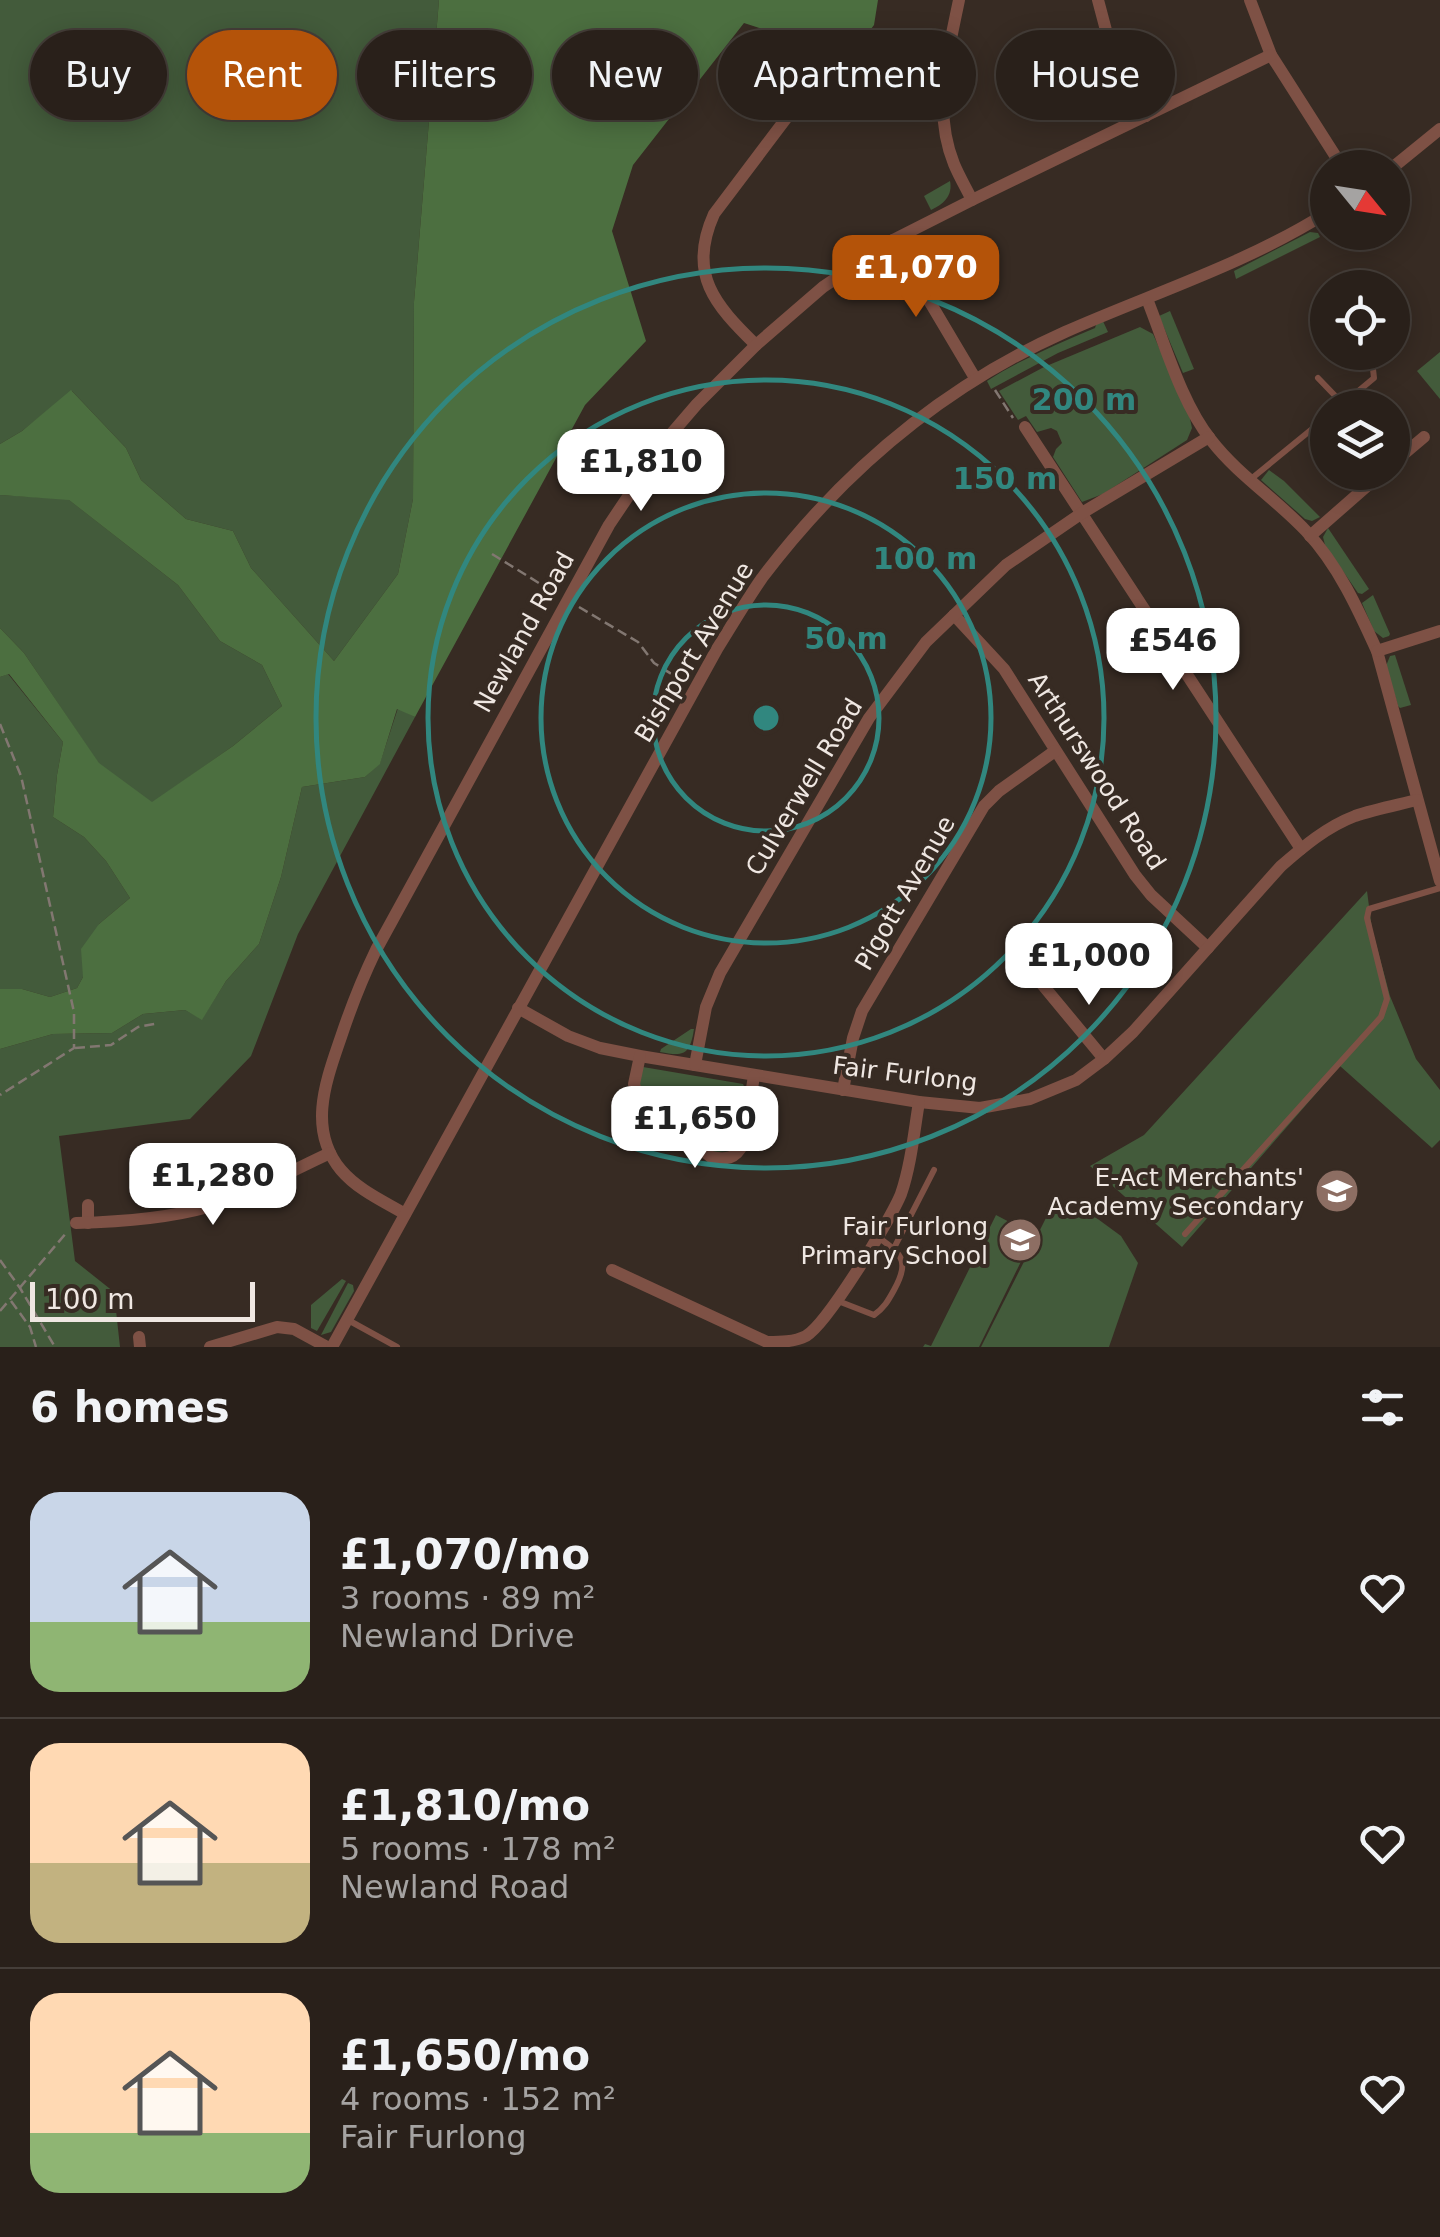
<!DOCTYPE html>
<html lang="en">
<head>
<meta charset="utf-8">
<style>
	body { margin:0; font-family:"DejaVu Sans",sans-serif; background:#312823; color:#f1f3f6; height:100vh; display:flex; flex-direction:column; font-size:38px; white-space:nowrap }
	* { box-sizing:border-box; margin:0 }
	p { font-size:32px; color:#a5a3a2 }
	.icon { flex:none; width:55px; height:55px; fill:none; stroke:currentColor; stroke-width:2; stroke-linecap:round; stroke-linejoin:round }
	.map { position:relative; height:1347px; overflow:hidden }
	.panel { display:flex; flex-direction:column; background:#29201a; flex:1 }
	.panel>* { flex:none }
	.top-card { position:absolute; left:30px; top:30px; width:1380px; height:90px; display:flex; gap:20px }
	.needle { width:65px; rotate:120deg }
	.tools { position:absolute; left:1310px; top:150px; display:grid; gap:20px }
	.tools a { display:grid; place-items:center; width:100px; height:100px; border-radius:50%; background:#29201a; box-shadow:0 5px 25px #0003,0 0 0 2px #453e39; font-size:50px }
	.scale { position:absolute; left:30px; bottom:25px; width:225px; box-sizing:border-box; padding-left:10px; border:5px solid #efe7e2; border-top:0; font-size:28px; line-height:35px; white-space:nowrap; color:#efe7e2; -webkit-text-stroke:8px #372b23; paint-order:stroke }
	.price { position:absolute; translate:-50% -85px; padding:0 22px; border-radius:20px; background:#fff; color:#222; font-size:32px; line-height:65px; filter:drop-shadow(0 2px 5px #0008) }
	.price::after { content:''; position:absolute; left:50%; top:60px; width:30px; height:22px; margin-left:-15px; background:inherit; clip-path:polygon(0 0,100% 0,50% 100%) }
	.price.current { background:#b45309; color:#fff }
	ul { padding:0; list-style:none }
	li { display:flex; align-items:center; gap:30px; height:250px; padding:0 30px }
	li+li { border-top:2px solid #453e39 }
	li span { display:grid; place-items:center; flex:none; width:280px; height:200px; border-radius:30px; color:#555 }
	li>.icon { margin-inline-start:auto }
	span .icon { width:120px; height:120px; fill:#fffc; stroke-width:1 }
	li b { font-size:42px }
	h2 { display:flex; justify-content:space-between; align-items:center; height:120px; padding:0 30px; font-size:42px }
	.tag { padding:0 35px; border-radius:45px; background:#29201a; box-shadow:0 5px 25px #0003,0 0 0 2px #453e39; font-size:35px; line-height:90px }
	.tag.current { background:#b45309; color:#fff }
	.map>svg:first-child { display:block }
</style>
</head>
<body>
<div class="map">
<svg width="1440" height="1347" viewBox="0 0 1440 1347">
	<rect width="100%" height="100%" fill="#372b23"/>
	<!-- green -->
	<g fill="#435b3b">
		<path d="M0,0H439L414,302L413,499L398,574L334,661L251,568L233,531L186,519L141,480L126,448L72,391L22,431L0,444Z"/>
		<path d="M950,181C953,195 944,204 931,210L924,196Z"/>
		<path d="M1310,232L1318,233L1320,237L1236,279L1234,271Z"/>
		<path d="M1170,311L1194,369L1183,373L1159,316Z"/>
		<path d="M1102,319L1108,332L1058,353L991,389L987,381C1021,359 1058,344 1095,328L1097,322Z"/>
		<path d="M1140,327L1153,334L1189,414L1192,428L1187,440L1103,494L1082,502L1053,457L1056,449L1062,443L1057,431L1051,428L1037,432L1026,416L1018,420L999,391L1044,367Z"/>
		<path d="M1440,352V399L1417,371Z"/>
		<path d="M1269,470L1284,481L1320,517L1312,521L1305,519L1261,480Z"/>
		<path d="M0,495L68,499L178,585L220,641L262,665L282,706L233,746L152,803L99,764L24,653L0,628Z"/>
		<path d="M1328,528L1369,589L1362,594L1358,593L1325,545L1323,537Z"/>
		<path d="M1373,595L1390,634L1389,636L1383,638L1374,631L1362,603Z"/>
		<path d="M1395,655L1411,705L1400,708L1398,706L1386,666L1390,656Z"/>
		<path d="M8,674L63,742L57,775L53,817L84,837L106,861L130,898L99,924L83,977L77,988L50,997L22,989H0V677Z"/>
		<path d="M398,708L415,717L298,934L251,1056L190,1119L59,1136L75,1261L114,1292L120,1347H0V1049L53,1034L112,1033L143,1014L185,1010L202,1019L226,981L259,944L281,877L302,787L365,777L380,763Z"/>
		<path d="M1367,891L1372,929L1390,996L1416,1059L1440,1090V1140L1432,1148L1340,1066L1182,1247L1090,1166L1144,1135Z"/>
		<path d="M691,1029H694C690,1054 685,1057 660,1052L661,1049Z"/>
		<path d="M643,1067L743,1084L745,1088L738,1139L731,1151L714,1152L695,1137L693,1129L673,1112C660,1112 639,1101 639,1085C638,1082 642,1070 643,1067Z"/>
		<path d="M1051,1208L1091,1214L1121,1236L1138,1263L1109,1347H981Z"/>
		<path d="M996,1215L1034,1235L979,1347H923L925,1344L931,1346Z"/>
		<path d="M342,1279L346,1281L317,1331L311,1328V1305Z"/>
		<path d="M348,1283L353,1285L354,1291L331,1332L321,1335Z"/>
	</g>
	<!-- forest -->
	<path fill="#4c6f40" d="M439,0H878L874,25L840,70L790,38L744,23L633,165L612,231L646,341L585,405L415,717L397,709L380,764L365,777L302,787L281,877L259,944L226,981L202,1020L185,1010L143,1014L112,1033L53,1034L0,1049V989H22L50,997L77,988L83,977L81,949L99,924L130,898L106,861L84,837L53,817L57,775L63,742L9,674L0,677V628L24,653L99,763L152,802L233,746L282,706L262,665L220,641L178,585L69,500L0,495V444L22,431L71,390L126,448L141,480L186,519L233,531L251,568L334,661L398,574L413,499L414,302Z"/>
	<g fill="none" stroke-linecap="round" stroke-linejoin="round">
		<!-- path -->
		<g stroke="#827771" stroke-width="2.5" stroke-dasharray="10 5" stroke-linecap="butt">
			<path d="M995,390L1013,418"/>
			<path d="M492,554L555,593"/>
			<path d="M579,607L638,642L654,663L681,680"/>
			<path d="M0,724L21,776L74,1012V1048L0,1095"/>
			<path d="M75,1048L111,1045L138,1027L159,1023"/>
			<path d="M0,1260L20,1288L55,1347"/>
			<path d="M11,1301L30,1327L36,1347"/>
			<path d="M0,1311L67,1232"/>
		</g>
		<!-- service -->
		<g stroke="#7e5145" stroke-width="6">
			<path d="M1318,378L1343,404"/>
			<path d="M1338,408L1374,378L1373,369L1361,352"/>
			<path d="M1251,479L1328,416"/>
			<path d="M1185,1234L1381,1017L1387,999L1367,918L1369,909L1440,888"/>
			<path d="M894,1248L934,1170"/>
			<path d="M838,1301L874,1315C884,1308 888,1301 894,1290C909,1263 904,1255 879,1238"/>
			<path d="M348,1320L397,1347"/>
		</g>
		<!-- minor -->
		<g stroke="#7e5145" stroke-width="12">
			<path d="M959,0C948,54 932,110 954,164C959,176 966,188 972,200"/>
			<path d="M1098,0L1107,34L1146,116"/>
			<path d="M1250,0L1271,55L1343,168"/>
			<path d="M786,89L800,100"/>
			<path d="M1392,168L1440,129"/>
			<path d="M893,240L975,378"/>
			<path d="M1147,299C1165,344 1181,402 1211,440C1238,475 1276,499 1306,531C1338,565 1358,609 1377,651L1440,881"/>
			<path d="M756,345C715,305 687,274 714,214L800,100L831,68"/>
			<path d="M1025,427L1301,849"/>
			<path d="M1392,464L1424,437"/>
			<path d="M1310,536L1383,472"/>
			<path d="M954,615L1004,669L1135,875L1151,895L1208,948"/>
			<path d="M1377,651L1440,631"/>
			<path d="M1041,983L1104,1059"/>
			<path d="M518,1008L568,1036L600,1048L640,1056L919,1102L980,1108L1030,1099L1076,1080L1104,1059L1133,1032L1281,866C1303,847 1326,827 1355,816C1375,809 1397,805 1417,800"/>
			<path d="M640,1056L634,1084L638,1098L711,1157C726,1160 736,1159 743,1144L754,1076"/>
			<path d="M695,1065L706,1007L720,973L869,718L926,642L1006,565L1082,513L1209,437"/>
			<path d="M843,1090L853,1038L862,1011L984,806L999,791L1055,751"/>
			<path d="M88,1205V1223"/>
			<path d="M405,1214C383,1201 358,1190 341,1170C307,1129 326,1081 341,1037C351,1007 362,979 376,950L609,525L666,440L697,404L756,345L823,287L893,240L972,200L1271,55"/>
			<path d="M76,1223C120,1222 165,1219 208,1207C250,1194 289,1172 330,1153"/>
			<path d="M612,1270L767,1342C780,1342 794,1342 806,1336C827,1324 891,1219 901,1194C911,1165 914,1132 919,1102"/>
			<path d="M139,1337L140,1347"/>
			<path d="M210,1347L277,1327L294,1329L327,1347"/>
			<path d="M332,1347L717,649C732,625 746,601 762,578C843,471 942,387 1065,332C1153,293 1246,264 1328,212"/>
		</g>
	</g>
	<!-- distance rings -->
	<g fill="none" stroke="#31877f" stroke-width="5">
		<circle cx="766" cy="718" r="113"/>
		<circle cx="766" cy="718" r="225"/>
		<circle cx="766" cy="718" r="338"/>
		<circle cx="766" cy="718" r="450"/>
	</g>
	<!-- icons -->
	<defs>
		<symbol id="school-disc" viewBox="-11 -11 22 22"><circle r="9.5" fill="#8d6e63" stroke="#372b23"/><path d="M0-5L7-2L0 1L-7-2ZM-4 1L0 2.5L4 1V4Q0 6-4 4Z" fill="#fff"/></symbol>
	</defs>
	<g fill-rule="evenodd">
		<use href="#school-disc" x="1312" y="1166" width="50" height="50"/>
		<use href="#school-disc" x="995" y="1215" width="50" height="50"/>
	</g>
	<g text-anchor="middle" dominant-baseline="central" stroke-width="8" stroke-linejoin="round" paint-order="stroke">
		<!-- street labels -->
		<g font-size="25" fill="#efe7e2" stroke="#372b23">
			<text transform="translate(524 632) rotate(-61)">Newland Road</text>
			<text transform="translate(694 652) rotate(-59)">Bishport Avenue</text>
			<text transform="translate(1097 771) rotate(57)">Arthurswood Road</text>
			<text transform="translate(804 787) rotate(-59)">Culverwell Road</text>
			<text transform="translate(905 893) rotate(-60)">Pigott Avenue</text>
			<text transform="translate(905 1074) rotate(7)">Fair Furlong</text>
		</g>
		<!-- poi labels -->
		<g font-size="25" fill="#efe7e2" stroke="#372b23" text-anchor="end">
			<text x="1304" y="1177">E-Act Merchants'<tspan x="1304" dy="29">Academy Secondary</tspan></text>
			<text x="988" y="1226">Fair Furlong<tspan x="988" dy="29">Primary School</tspan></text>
		</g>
	</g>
	<circle cx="766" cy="718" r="15" fill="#31877f" stroke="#372b23" stroke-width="5"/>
	<g font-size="30" text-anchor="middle" font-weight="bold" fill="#31877f" stroke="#372b23" stroke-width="8" stroke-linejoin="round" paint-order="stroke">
		<text x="1084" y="410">200 m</text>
		<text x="1005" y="489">150 m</text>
		<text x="925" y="569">100 m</text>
		<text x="846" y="649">50 m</text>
	</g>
</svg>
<div class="tools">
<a><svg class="needle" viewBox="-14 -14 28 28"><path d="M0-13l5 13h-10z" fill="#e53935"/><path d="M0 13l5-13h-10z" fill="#a5a3a2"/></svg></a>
<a><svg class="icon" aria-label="locate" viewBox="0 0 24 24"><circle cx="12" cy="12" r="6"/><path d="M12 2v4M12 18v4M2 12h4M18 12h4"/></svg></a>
<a><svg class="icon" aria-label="layers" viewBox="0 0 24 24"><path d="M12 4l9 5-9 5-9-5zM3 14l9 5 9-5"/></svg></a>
</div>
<div class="scale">100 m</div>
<b class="price current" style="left:916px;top:320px">£1,070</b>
<b class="price" style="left:641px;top:514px">£1,810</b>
<b class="price" style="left:1173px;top:693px">£546</b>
<b class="price" style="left:1089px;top:1008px">£1,000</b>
<b class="price" style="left:695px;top:1171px">£1,650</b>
<b class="price" style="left:213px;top:1228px">£1,280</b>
<div class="top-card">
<a class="tag">Buy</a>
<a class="tag current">Rent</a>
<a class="tag">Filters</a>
<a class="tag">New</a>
<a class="tag">Apartment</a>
<a class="tag">House</a>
</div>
</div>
<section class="panel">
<h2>6 homes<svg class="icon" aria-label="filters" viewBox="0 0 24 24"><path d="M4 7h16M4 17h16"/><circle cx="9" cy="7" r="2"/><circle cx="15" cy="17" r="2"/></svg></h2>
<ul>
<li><span style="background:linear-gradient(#c9d6e8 65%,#8fb573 0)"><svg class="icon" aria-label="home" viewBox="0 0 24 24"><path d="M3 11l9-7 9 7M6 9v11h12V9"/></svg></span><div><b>£1,070/mo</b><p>3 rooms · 89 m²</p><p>Newland Drive</p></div><svg class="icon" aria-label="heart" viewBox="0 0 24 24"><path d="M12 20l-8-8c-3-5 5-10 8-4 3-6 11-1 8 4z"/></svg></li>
<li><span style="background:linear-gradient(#ffd9b3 60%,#c2b280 0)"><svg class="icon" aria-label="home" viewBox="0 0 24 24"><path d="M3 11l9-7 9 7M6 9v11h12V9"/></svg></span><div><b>£1,810/mo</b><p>5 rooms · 178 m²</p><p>Newland Road</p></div><svg class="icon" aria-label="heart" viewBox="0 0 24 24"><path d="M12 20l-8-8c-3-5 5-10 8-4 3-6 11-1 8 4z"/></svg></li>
<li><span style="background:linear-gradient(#ffd9b3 70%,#8fb573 0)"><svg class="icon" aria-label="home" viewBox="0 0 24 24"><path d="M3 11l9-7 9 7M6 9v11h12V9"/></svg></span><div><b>£1,650/mo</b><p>4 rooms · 152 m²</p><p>Fair Furlong</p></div><svg class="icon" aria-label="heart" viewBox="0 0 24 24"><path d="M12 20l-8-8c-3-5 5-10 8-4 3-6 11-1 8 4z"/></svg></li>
</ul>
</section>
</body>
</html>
